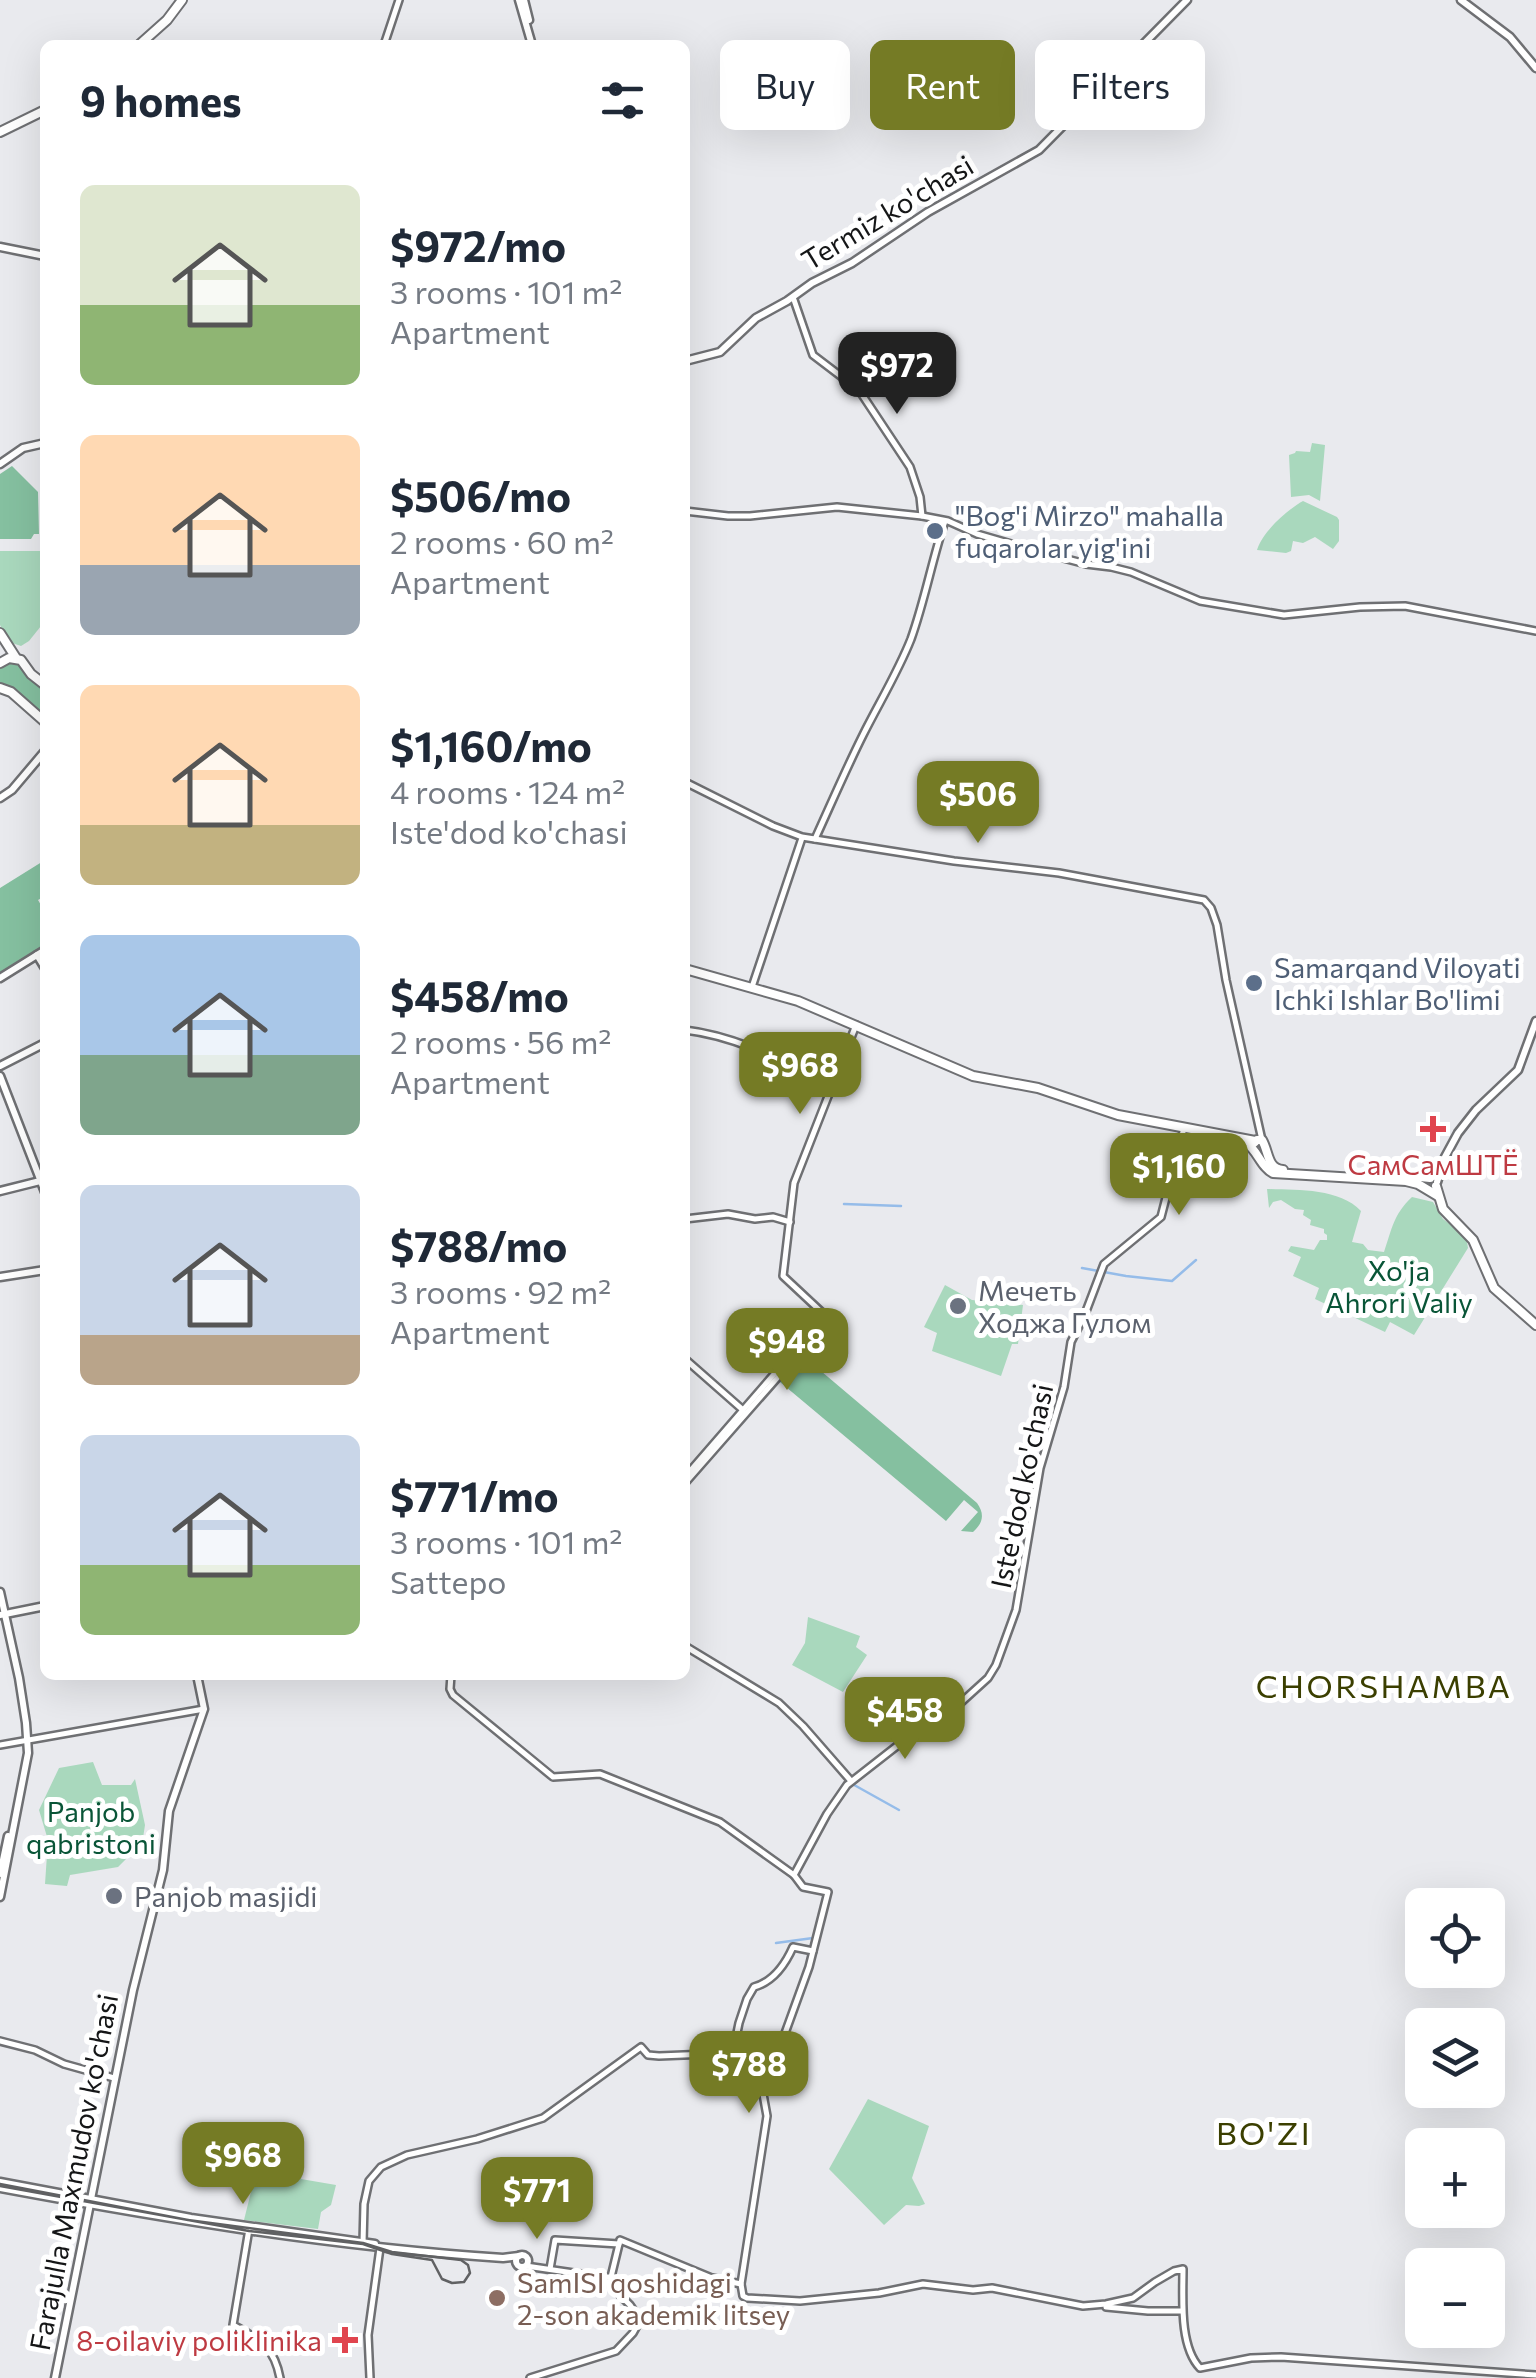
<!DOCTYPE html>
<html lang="en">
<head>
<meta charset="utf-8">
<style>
	body { margin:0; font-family:Commissioner,sans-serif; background:#f2f2f3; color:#1f2937; height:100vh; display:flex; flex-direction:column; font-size:38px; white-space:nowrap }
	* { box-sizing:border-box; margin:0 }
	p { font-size:32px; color:#747a83 }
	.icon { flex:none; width:55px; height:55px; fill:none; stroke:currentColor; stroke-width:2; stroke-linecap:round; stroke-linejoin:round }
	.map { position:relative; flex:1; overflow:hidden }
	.side { position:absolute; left:40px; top:40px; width:650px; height:1640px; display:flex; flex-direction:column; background:#fff; border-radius:15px; box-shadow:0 10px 40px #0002 }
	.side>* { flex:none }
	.guide { position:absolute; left:720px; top:40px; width:665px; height:90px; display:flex; gap:20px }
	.buttons { position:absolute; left:1405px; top:1888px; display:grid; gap:20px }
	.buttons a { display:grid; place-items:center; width:100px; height:100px; border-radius:15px; background:#fff; box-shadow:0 10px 40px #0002; font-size:50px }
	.price { position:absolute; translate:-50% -85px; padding:0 22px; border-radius:20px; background:#757b25; color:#fff; font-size:32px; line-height:65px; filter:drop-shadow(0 2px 5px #0008) }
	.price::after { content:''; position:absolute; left:50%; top:60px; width:30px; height:22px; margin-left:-15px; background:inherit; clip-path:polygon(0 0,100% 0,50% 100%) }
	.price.current { background:#222; color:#fff }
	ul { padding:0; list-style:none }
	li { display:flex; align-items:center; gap:30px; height:250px; padding:0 40px }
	li span { display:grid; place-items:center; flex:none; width:280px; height:200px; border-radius:15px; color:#555 }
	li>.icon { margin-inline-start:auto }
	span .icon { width:120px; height:120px; fill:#fffc; stroke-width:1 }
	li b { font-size:42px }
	h2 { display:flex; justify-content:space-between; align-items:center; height:120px; padding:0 40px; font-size:42px }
	.chip { padding:0 35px; border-radius:15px; background:#fff; box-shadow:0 10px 40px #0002; font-size:35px; line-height:90px }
	.chip.current { background:#757b25; color:#fff }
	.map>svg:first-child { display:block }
</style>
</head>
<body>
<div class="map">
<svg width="1536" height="2378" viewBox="0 0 1536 2378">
	<rect width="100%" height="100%" fill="#e9eaee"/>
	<!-- green -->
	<g fill="#a9d8bd">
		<path d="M1312,443L1325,445L1320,501L1309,495L1291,497L1289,455L1295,453L1296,451L1310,452Z"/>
		<path d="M1303,501L1337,517L1339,520V541L1333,549L1315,537L1303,543L1293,541L1291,551L1286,553L1257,550C1263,531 1287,510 1303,501Z"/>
		<path d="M0,551H45V621L29,641L21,646L9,642L0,625Z"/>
		<path d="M1267,1189C1297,1190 1339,1188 1361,1211L1352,1242L1363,1244L1368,1250L1384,1252C1392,1229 1393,1215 1412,1197L1433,1202L1443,1219L1466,1236L1468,1248L1414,1335L1390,1322L1385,1332L1315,1299L1319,1288L1293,1276L1301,1257L1288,1251L1291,1246L1314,1250L1320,1240H1327V1235L1324,1233V1229L1310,1225L1311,1220L1303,1215L1304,1210L1295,1209L1281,1200L1273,1202L1269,1208Z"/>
		<path d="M945,1285L972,1300L1023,1305L1018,1344H1012L1001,1376L932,1351L937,1333L924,1327Z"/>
		<path d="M808,1617L860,1636L856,1647L867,1655L843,1692L792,1665L805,1643Z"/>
		<path d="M93,1762L102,1785H131L135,1779L145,1825L143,1838L145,1854L127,1858L118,1867L70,1875L67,1886L45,1884L48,1840L39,1810L59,1768Z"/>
		<path d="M868,2099L929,2126L912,2178L925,2204L919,2206L906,2205L884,2225L829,2169Z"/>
		<path d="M274,2163L303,2168L301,2179L336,2185L331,2205L321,2212L318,2229L244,2220L254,2180L271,2183Z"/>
	</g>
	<!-- forest -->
	<g fill="#85c0a0">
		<path d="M12,466L38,492L39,534H34L31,539H0V474Z"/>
		<path d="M6,661L21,663L26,672L45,689V717L14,689L6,688L0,683V666Z"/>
		<path d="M45,860V896L38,900L45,912V944L0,973V888Z"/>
		<path d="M802,1355L977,1503C985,1514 983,1523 973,1532L961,1531L978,1512L964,1500L946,1521L780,1382V1378Z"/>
	</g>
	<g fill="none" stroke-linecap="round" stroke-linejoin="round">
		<!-- stream -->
		<g stroke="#95bce9" stroke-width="2.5">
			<path d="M844,1204L901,1206"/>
			<path d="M1082,1268L1126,1276L1172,1281L1196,1260"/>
			<path d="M847,1781L899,1810"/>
			<path d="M776,1943L813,1938"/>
		</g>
		<defs>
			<g id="tertiary">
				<path d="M384,45L399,0"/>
				<path d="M793,297L813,355L859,390L910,467L920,497L922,516"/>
				<path d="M685,511L728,516H750L837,507L922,516L948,521L977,534L1025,548L1086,564L1111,567L1131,572L1200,601L1284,615L1360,607L1405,606L1536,631"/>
				<path d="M685,782L773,826L802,837L954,861L1059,873L1204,900L1211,908L1217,925L1226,980L1262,1140"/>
				<path d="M815,839C831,804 846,769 863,735C879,703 898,672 911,639C925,600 932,560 945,521"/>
				<path d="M752,987L802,838"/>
				<path d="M685,1030C737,1036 785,1062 831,1084"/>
				<path d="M685,1219L728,1214L755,1219L773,1217L790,1222"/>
				<path d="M685,1359L743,1410"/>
				<path d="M685,1477L795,1350L801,1351"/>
				<path d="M685,1483L829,1319L783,1276L794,1183L856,1025"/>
				<path d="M685,1646L779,1703L803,1726L851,1781"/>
				<path d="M451,1675L450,1689L453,1695L553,1777L600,1774L720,1822L794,1875L803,1887L828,1892L809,1967L763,2094L767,2116L741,2284L712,2278L620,2240L611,2277H601"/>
				<path d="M0,1745L204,1709"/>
				<path d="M794,1875L827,1814L847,1785L902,1742L945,1717L988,1678L996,1665L1016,1610L1040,1468L1064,1387L1071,1342L1085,1314L1104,1264L1161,1217L1184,1128"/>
				<path d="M0,2041L35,2050L64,2064L114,2078"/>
				<path d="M763,2094L729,2072L739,2023L747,1999L754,1987C772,1982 785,1965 793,1947L813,1951"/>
				<path d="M249,2229L233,2325C260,2340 274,2346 280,2378"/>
				<path d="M363,2243L364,2204L369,2181L381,2167L407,2155L477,2139L543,2118L641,2047L648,2055L659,2056L733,2053"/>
				<path d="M526,2266L601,2277"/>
				<path d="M550,2269L555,2240L619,2244"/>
				<path d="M741,2284L743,2296L747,2298L800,2301L879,2293L923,2284L973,2290L992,2288L1083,2306L1106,2304L1133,2298L1155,2282L1174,2271L1183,2269C1183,2298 1179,2346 1200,2368L1251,2358L1281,2357L1536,2375"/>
				<path d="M1106,2307L1148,2311H1182"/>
				<path d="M370,2378L368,2335L380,2248"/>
				<path d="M530,2378L616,2351L633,2333L638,2324L639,2318L630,2305L602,2277"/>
			</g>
			<g id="secondary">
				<path d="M519,0L532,45"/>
				<path d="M524,0L529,20"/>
				<path d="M1461,0L1510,37L1536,68"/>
				<path d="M0,247L45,256"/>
				<path d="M685,361L720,352L756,318L787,301L812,283L852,263L928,212L1039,150L1187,0"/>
				<path d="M0,464L23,448L45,443"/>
				<path d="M0,798L12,790L45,751"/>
				<path d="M37,955L45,968"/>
				<path d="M0,978L45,950"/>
				<path d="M0,1066L45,1043"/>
				<path d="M0,1076L45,1192"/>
				<path d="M1437,1182L1445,1157L1458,1133L1476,1110L1518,1070L1536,1021"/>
				<path d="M0,1191L44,1180"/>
				<path d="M0,1277L45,1270"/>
				<path d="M0,1592L19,1678L26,1723L28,1753L0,1897"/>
				<path d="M0,1615L45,1606"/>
				<path d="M0,1874L8,1836"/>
				<path d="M0,2182L191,2218L375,2244"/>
				<path d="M0,2188C167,2219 333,2247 503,2258L519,2256"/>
				<circle cx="522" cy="2261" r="6"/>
				<path d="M55,2378L133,1990L163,1870L169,1811L204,1709L197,1675"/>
			</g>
			<g id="primary">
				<path d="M139,45L167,20L182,0"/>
				<path d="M0,132L45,110"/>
				<path d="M0,633L16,658"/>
				<path d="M0,663L9,658L21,660L31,674L45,685"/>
				<path d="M0,688L11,692L45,722"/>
				<path d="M685,969L798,1001L973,1076L1038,1088L1118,1115L1255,1141"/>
				<path d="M1245,1142C1258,1150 1260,1166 1273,1173L1406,1181L1418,1184L1438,1196"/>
				<path d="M1254,1143L1257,1140H1262C1269,1152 1267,1169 1283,1170"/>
				<path d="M1402,1175L1430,1178"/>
				<path d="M1436,1186L1443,1209L1473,1240L1494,1288L1536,1325"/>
			</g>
		</defs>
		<!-- tertiary casing -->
		<use href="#tertiary" stroke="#6f7073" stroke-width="10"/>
		<!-- secondary casing -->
		<use href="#secondary" stroke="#6f7073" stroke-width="11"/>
		<!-- primary casing -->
		<use href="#primary" stroke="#6f7073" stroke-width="12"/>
		<!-- tertiary -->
		<use href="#tertiary" stroke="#fff" stroke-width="5"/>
		<!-- secondary -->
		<use href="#secondary" stroke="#fff" stroke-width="6"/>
		<!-- primary -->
		<use href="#primary" stroke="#fff" stroke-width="8"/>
		<!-- tram -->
		<path stroke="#606163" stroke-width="2.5" d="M0,2184L188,2220L363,2243L392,2252L461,2260L468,2265L470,2273L464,2282L452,2283L442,2279L432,2260L392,2254L363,2244L249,2231L0,2186"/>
	</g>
	<!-- markers -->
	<g fill="#5c6f8a" stroke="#fff" stroke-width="4">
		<circle cx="935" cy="531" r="10"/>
		<circle cx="1254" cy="983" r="10"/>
	</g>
	<g fill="#e0444e" stroke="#fff" stroke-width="4">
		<path d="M1428 1114h10v10h10v10h-10v10h-10v-10h-10v-10h10z"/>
		<path d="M340 2325h10v10h10v10h-10v10h-10v-10h-10v-10h10z"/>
	</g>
	<g fill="#6b7280" stroke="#fff" stroke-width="4">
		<circle cx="958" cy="1306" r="10"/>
		<circle cx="114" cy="1896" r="10"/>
	</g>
	<circle fill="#8d6e63" stroke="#fff" stroke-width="4" cx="497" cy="2298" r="10"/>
	<g text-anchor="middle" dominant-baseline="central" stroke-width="10" stroke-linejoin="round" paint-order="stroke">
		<!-- street labels -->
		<g font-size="28" fill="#151617" stroke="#fff">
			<text transform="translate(887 212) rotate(-31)">Termiz ko'chasi</text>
			<text transform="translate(1021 1486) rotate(-78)">Iste'dod ko'chasi</text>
			<text transform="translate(73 2172) rotate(-79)">Farajulla Maxmudov ko'chasi</text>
		</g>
		<!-- service labels -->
		<g font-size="28" fill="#4e5e75" stroke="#fff" text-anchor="start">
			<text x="955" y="515">"Bog'i Mirzo" mahalla<tspan x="955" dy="32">fuqarolar yig'ini</tspan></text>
			<text x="1274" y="967">Samarqand Viloyati<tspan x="1274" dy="32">Ichki Ishlar Bo'limi</tspan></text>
		</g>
		<!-- health labels -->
		<g font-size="28" fill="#be3a42" stroke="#fff">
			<text x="1433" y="1164">СамСамШТЁ</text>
			<text x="322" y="2340" text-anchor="end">8-oilaviy poliklinika</text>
		</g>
		<!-- park labels -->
		<g font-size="28" fill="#095537" stroke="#fff">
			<text x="1399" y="1270">Xo'ja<tspan x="1399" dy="32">Ahrori Valiy</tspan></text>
			<text x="91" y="1811">Panjob<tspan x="91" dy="32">qabristoni</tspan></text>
		</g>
		<!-- worship labels -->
		<g font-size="28" fill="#5b616d" stroke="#fff" text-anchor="start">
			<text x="978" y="1290">Мечеть<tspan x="978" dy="32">Ходжа Гулом</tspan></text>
			<text x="134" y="1896">Panjob masjidi</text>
		</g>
		<!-- education labels -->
		<g font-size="28" fill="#785e54" stroke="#fff" text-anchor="start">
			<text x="517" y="2282">SamISI qoshidagi<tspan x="517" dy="32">2-son akademik litsey</tspan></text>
		</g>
		<!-- quarter labels -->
		<g font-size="32" letter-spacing="2.5" fill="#3b3f00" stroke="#fff">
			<text x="1384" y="1685">CHORSHAMBA</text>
			<text x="1264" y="2132">BO'ZI</text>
		</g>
	</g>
</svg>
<div class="buttons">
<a><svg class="icon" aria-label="locate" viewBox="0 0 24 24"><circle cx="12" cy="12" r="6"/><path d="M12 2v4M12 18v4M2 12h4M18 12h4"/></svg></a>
<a><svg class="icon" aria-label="layers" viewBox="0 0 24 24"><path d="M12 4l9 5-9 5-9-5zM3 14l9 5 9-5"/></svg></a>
<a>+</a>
<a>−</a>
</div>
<b class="price current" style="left:897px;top:417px">$972</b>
<b class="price" style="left:978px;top:846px">$506</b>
<b class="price" style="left:800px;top:1117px">$968</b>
<b class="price" style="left:1179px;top:1218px">$1,160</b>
<b class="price" style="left:787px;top:1393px">$948</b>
<b class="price" style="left:905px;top:1762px">$458</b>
<b class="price" style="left:749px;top:2116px">$788</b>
<b class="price" style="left:243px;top:2207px">$968</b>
<b class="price" style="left:537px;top:2242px">$771</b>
<div class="guide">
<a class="chip">Buy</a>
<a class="chip current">Rent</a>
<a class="chip">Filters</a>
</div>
<section class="side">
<h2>9 homes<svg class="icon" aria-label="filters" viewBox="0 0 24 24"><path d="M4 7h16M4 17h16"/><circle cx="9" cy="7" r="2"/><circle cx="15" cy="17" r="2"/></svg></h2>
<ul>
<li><span style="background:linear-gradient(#dfe7d0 60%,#8fb573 0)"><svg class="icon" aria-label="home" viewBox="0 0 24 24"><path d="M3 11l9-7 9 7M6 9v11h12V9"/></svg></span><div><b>$972/mo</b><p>3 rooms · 101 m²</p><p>Apartment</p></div></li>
<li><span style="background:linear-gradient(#ffd9b3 65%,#9aa5b1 0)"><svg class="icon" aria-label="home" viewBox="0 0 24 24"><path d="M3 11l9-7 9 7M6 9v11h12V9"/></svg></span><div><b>$506/mo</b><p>2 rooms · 60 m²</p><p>Apartment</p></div></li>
<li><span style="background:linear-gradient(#ffd9b3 70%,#c2b280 0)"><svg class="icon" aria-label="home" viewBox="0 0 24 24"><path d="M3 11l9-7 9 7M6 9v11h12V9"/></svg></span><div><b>$1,160/mo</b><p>4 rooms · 124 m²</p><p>Iste'dod ko'chasi</p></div></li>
<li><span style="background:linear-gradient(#a9c7e8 60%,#7fa58c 0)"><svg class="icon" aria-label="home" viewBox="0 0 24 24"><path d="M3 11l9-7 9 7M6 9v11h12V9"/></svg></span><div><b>$458/mo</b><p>2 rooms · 56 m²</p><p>Apartment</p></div></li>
<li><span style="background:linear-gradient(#c9d6e8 75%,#b9a48a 0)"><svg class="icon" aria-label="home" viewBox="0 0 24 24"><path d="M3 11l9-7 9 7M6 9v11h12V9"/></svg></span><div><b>$788/mo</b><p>3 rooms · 92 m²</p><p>Apartment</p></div></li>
<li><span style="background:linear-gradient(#c9d6e8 65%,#8fb573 0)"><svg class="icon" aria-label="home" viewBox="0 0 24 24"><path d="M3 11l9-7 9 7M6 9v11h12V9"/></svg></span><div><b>$771/mo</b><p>3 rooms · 101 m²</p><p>Sattepo</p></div></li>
</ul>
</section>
</div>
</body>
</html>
